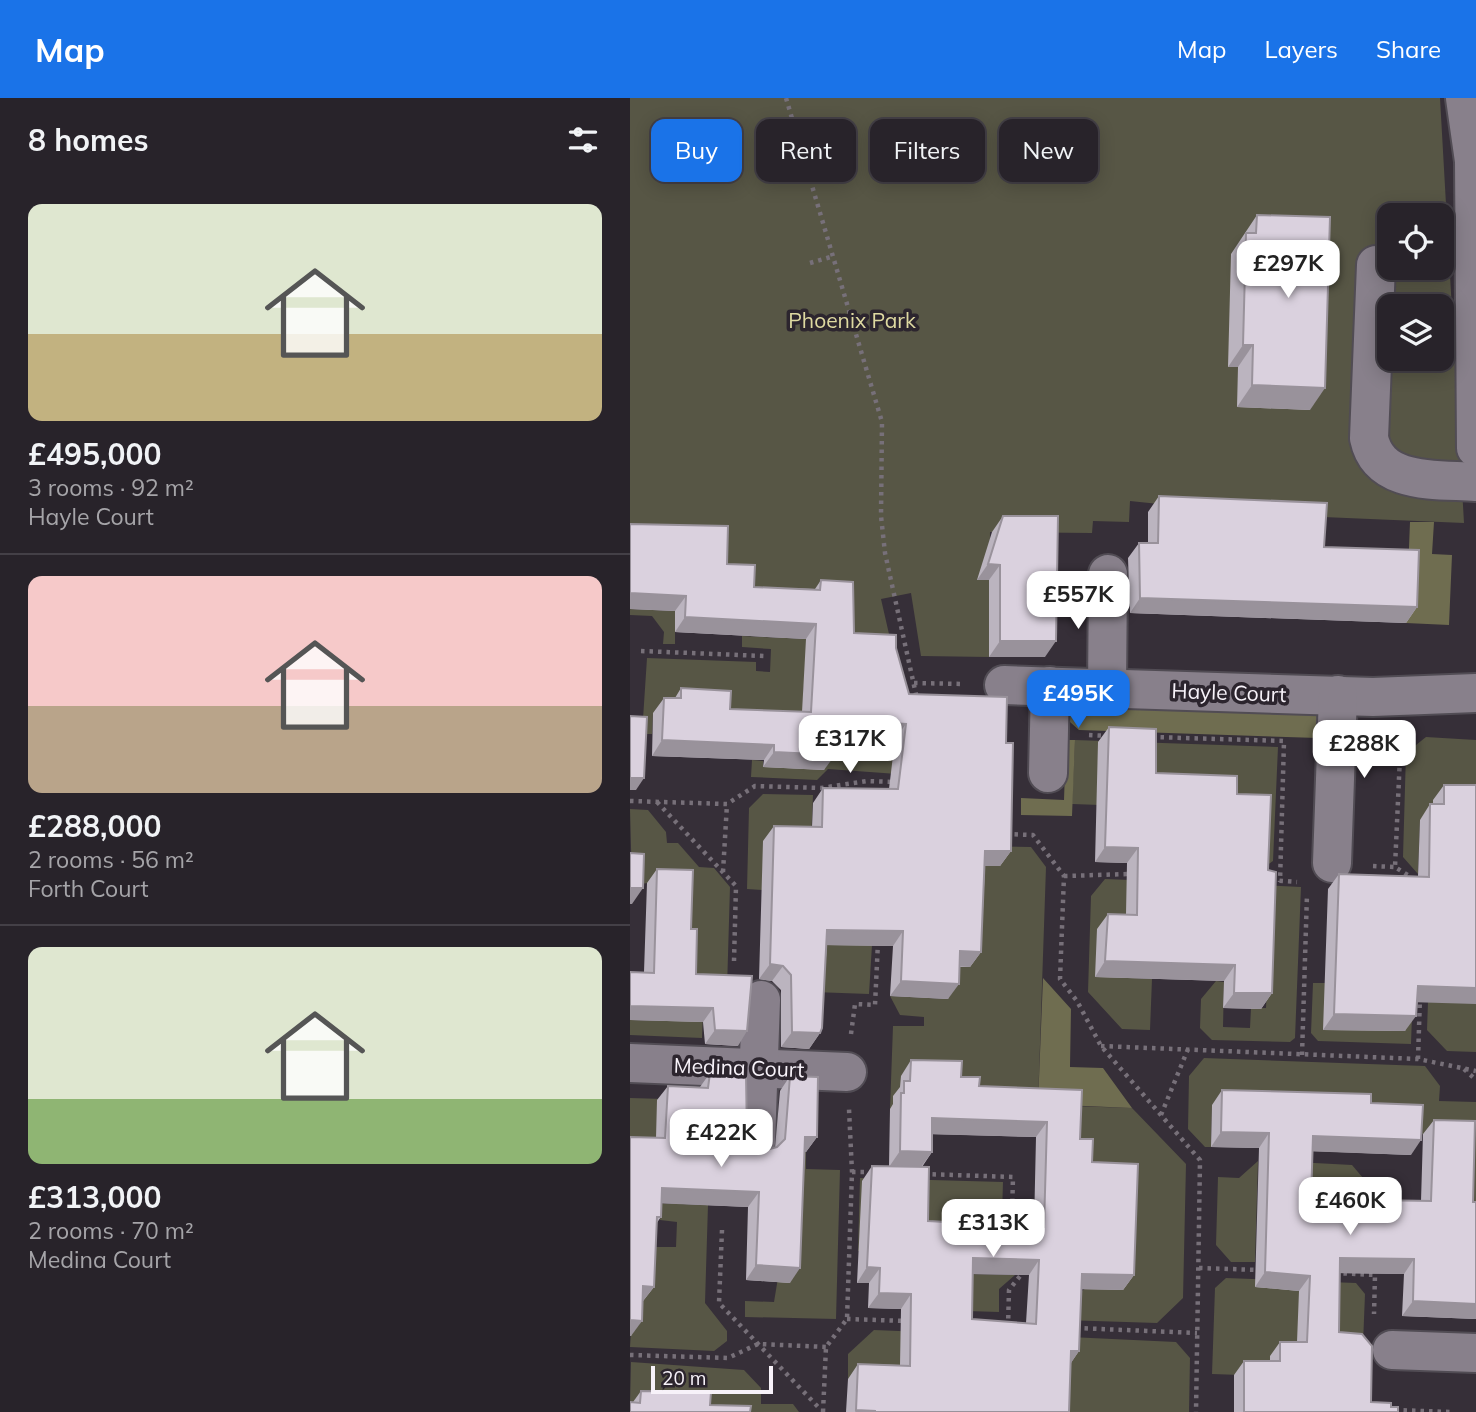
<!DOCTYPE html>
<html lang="en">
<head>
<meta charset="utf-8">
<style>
	body { margin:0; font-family:Mulish,sans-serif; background:#342f36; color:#f1f3f6; height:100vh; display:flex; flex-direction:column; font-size:26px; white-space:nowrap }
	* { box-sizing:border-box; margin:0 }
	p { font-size:23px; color:#a5a4a8 }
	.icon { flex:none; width:38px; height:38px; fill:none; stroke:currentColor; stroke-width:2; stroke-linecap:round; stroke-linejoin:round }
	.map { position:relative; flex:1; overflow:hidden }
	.sheet { display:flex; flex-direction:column; background:#28232a; width:630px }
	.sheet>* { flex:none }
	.hud { position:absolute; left:21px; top:21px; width:665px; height:63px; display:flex; gap:14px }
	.fabs { position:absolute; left:747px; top:105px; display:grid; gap:14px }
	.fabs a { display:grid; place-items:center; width:77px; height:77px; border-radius:14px; background:#28232a; box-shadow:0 4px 18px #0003,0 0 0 2px #444047; font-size:35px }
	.scale { position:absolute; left:21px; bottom:18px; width:122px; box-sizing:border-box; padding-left:7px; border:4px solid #f7f2f9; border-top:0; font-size:19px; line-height:24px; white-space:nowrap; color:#f7f2f9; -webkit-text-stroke:5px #2c252e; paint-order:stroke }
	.price { position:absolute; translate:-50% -60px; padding:0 16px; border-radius:14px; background:#fff; color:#222; font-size:23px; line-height:46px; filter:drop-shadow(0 2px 4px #0008) }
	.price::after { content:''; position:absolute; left:50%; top:42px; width:21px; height:16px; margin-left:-10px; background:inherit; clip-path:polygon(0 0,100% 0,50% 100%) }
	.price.active { background:#1a73e8; color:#fff }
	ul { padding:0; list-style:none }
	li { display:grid; align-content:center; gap:14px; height:371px; padding:0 28px }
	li+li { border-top:2px solid #444047 }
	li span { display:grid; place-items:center; height:217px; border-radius:14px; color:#555 }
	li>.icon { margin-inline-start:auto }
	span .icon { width:126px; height:126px; fill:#fffc; stroke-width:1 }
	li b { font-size:30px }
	h2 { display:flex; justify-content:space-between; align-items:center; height:84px; padding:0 28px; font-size:30px }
	.tag { padding:0 24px; border-radius:14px; background:#28232a; box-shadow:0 4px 18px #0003,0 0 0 2px #444047; font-size:24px; line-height:63px }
	.tag.active { background:#1a73e8; color:#fff }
	header { display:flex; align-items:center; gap:42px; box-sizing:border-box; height:98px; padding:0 35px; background:#1a73e8; color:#fff }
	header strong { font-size:33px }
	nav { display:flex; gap:38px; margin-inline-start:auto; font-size:24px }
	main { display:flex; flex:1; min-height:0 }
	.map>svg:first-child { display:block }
</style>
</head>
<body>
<header>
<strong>Map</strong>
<nav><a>Map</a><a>Layers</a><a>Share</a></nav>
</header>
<main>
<section class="sheet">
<h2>8 homes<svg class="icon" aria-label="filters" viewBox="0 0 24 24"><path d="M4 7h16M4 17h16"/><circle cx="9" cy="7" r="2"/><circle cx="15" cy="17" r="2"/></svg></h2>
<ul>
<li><span style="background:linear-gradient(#dfe7d0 60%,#c2b280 0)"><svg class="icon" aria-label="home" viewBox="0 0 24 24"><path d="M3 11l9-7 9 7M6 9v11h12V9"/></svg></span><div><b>£495,000</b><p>3 rooms · 92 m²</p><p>Hayle Court</p></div></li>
<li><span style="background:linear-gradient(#f6c9c9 60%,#b9a48a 0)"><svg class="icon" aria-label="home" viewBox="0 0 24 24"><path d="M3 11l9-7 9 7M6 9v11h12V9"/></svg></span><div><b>£288,000</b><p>2 rooms · 56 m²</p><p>Forth Court</p></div></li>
<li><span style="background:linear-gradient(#dfe7d0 70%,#8fb573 0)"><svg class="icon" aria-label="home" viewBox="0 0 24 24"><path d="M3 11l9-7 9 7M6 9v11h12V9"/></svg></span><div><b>£313,000</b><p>2 rooms · 70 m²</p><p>Medina Court</p></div></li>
</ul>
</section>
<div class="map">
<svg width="846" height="1314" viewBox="0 0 846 1314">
	<rect width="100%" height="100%" fill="#362f38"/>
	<!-- green -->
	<g fill="#575645" fill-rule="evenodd">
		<path d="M0,0H810L834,425L625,416L500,403L499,424L463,423L462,435L360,434L359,559L291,558L281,495L251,501L283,641L281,677L198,671L187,682L121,679L122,662L133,663V668L196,637H210L165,506L0,451ZM760,117H812V170H760ZM760,208H812V261H760Z"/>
		<path d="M0,511L45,513V546H33L34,534L22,518L0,517Z"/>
		<path d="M112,538L179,541L173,596L175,636L23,615L22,636H12L17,560L126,564V573L140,574L141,551L112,549Z"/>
		<path d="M796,639L846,642V703L790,722L788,776L773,759L776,655Z"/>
		<path d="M445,642L648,649L643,763L633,770L499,708L442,706Z"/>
		<path d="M133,696L183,697L181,744L134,743L132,792L117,791L119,710Z"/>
		<path d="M0,711L18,712L36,734L37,745H48L69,769L84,770L100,789L97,891H74L72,940L0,937V922L40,923L18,785L2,787Z"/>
		<path d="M335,748L401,749L416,769L408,1006L260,1011L263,928H294V919L270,917L260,898L318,901L320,868H334Z"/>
		<path d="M475,781L576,785L465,878L522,881L520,932L492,931L458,894L461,798Z"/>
		<path d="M627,787L671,789L665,940L660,944L582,942L570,930L571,901L586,883L594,884L593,929L620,930L621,910H636L637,885Z"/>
		<path d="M786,805L781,946L688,943L681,935L683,885H695Z"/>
		<path d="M244,814L239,896L156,893L174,845Z"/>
		<path d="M798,904L846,905V954L817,953L797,932Z"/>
		<path d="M574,960L795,968L810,988L809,1003L846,1004V1189L821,1037L782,1036L582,1007L581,1049H575L558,1031L559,978Z"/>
		<path d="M0,1000L68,1002L144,1053L176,1054V1071L210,1072L206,1221L115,1219V1203L144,1204L162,1095L0,1054Z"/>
		<path d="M441,1008L502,1010L556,1066L553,1200L527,1225L433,1222L450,1194L458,1189Z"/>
		<path d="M628,1063L625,1164H601L586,1147L588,1079L609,1080Z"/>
		<path d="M666,1064L722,1067L739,1087L737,1116L670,1165Z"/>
		<path d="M230,1080L373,1084L372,1117L388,1144L274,1154L228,1153Z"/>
		<path d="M22,1105L78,1107L75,1205L97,1233V1243L84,1253L0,1249L3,1203H13L16,1149H46L47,1124L30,1122L31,1114Z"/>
		<path d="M333,1176L385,1177L369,1191V1214L272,1211Z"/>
		<path d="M596,1180L726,1185L735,1196L732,1271L639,1278L582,1276L585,1190Z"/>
		<path d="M244,1232L368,1237L366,1271L218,1281V1256Z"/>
		<path d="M440,1239L546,1244L560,1260L559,1314H429Z"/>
		<path d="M1,1264L114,1272L131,1290V1306H163L169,1314H70L0,1306Z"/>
	</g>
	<!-- forest -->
	<g fill="#6f6d50">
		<path d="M780,424H804L802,456L822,457L819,527L776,525Z"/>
		<path d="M446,606L678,613L691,620L688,640L449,632L440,624V612Z"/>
		<path d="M436,642H445L442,718L391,717V700L434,702Z"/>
		<path d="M413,880L441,911L440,969L473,970L502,1010L408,1006Z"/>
	</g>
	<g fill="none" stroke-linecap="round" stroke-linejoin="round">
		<defs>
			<g id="minor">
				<path d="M835,0L844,63L846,350"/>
				<path d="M746,167L739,340C749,388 808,381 846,384"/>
				<path d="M374,587L743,599L846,595"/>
				<path d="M477,591L478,476"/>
				<path d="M418,675L420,588"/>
				<path d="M702,765L708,597"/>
				<path d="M0,965L217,974"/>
				<path d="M126,1045L131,902"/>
				<path d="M762,1252L846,1255"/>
			</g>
		</defs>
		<!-- minor casing -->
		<use href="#minor" stroke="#514c54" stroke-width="42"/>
		<!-- path -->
		<g stroke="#777079" stroke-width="4.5" stroke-dasharray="3.5 5" stroke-linecap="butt">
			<path d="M156,0L252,324L251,418L255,455L287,601"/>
			<path d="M180,165L204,158"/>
			<path d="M11,553L134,558"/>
			<path d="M284,585L334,586"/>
			<path d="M771,636L765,769L784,781"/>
			<path d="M459,637L479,638"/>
			<path d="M522,639L654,643L650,784"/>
			<path d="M0,703L97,706L125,688L191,690L237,683L263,684"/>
			<path d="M27,704L106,788L104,863"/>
			<path d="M376,736L403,737L434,778L430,881L447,903L471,948L570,1062L566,1314"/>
			<path d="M743,768L765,769"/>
			<path d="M93,774L97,706"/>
			<path d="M434,778L500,776"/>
			<path d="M641,782L667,784"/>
			<path d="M221,936L225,906L245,907L248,844"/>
			<path d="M471,948L788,961L846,973"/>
			<path d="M672,957L677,796"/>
			<path d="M788,961L790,899"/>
			<path d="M834,971L846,982"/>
			<path d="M531,1017L558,951"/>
			<path d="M222,1074H243"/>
			<path d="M294,1076L383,1079L382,1116L388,1130"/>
			<path d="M746,1106L747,1079"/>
			<path d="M92,1132L89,1205L191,1312"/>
			<path d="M569,1170L630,1172"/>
			<path d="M705,1175L745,1177L744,1216"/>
			<path d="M217,1221L276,1223"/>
			<path d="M378,1229L379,1192L394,1173"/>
			<path d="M446,1230L567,1235"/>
			<path d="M0,1257L98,1260L128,1246L196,1249"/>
			<path d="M765,1312L820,1314"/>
			<path d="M193,1314L196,1249L217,1221L222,1074L219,1011"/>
		</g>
		<!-- minor -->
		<use href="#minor" stroke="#88808b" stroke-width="38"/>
	</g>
	<!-- wall -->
	<g fill="#bbb4bf" fill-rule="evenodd">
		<path d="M627,117L680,312L607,309L608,269H598L601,156Z"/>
		<path d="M529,398L694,449L787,509L776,525L500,515L498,460L509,445H518V414Z"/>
		<path d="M373,418L415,559H359V482H347L362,434Z"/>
		<path d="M0,426L97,466L124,489L185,491L191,482L224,535L266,550L279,596L376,645L381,753L370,768H355L351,854L340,869H330L318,901L260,898L263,848L197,847L190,935L179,951L151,949V892L142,883L129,881L133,743L144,728L182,729L183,705L193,690L259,691L265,641L206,637L194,672L133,669L134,662L22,658L23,615L34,600H45L51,590L100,611L172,614L176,541L45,534V513L0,511Z"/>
		<path d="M479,629L526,675L607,696L638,772L642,895L631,911L593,910L594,883L465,879L467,831L478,816H496L497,765L465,764L468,644Z"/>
		<path d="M814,687H846L787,904L775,933L693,932L698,791L709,776L788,778L790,722L800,706H803V702Z"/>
		<path d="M27,771L61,831L66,876L108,948L75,946L73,924L0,922V874H14L17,785Z"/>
		<path d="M281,962L331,979L450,1041L462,1064L504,1177L493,1192L451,1191L449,1253L440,1266L439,1314H216L218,1281L228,1266L270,1267L271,1211L238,1210L239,1185H227L232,1083L242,1068H259L260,1011L263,1006V998L270,989L271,978ZM302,1036L406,1039L404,1128L298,1123L292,1069L302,1054ZM343,1176L399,1177L396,1225L342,1221Z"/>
		<path d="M80,975L117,1040L125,1049L136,1052L145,1050L150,993L160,978L187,1039L176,1054H174L160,1185L116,1182L118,1109L32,1105L31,1119L26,1126L24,1189L13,1203L1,1238H0V1039L26,1040L27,1002L38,988L70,989Z"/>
		<path d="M592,992L741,1005L781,1057L682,1053L681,1101L791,1103L793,1036L804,1022L843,1104L846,1221L772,1218L774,1176L710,1175L709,1234L741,1304L761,1309L768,1314H604V1277L614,1263H640V1258L650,1244H667L669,1193L625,1189L629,1050L581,1049L582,1007Z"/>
		<path d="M11,1293L80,1307L3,1304Z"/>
	</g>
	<!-- shaded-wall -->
	<g fill="#99929b">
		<path d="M613,247H623L608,269H598Z"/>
		<path d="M622,287L695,290L680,312L607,309Z"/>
		<path d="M358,466L370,467L359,482H347Z"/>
		<path d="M0,495L56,498L45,513L0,511Z"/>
		<path d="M510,500L787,509L776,525L500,515Z"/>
		<path d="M55,519L186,526L176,541L45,534Z"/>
		<path d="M370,543H426L415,559H359Z"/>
		<path d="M207,622L276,626L265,641L196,637Z"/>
		<path d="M32,642L144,647L134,662L22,658Z"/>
		<path d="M144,654L205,657L194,672L133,669Z"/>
		<path d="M0,680H14L6,692H0Z"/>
		<path d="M475,749L508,750L497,765L465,764Z"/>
		<path d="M355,753H381L370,768H345Z"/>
		<path d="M0,790H13L2,806H0Z"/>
		<path d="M197,832L273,833L263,848L187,847Z"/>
		<path d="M330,853L351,854L340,869L320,868Z"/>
		<path d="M475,863L605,867L594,883L465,879Z"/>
		<path d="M140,866L153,868L142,883L129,881Z"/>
		<path d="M271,883L329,886L318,901L260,898Z"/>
		<path d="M788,888L846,890V906L778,904Z"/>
		<path d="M604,895H642L631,911L593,910Z"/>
		<path d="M0,908L83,910L73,924L0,922Z"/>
		<path d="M704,916L786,918L775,933L693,932Z"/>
		<path d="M85,932L117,933L108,948L75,946Z"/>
		<path d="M162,934L190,935L179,951L151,949Z"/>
		<path d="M302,1020L417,1024L406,1039L292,1036Z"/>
		<path d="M591,1034L639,1035L629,1050L581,1049Z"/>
		<path d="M683,1038L791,1042L781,1057L672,1053Z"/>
		<path d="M175,1039H187L176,1054H165Z"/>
		<path d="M270,1053L302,1054L291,1069H259Z"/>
		<path d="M32,1090L129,1094L118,1109L22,1105Z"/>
		<path d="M343,1160L409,1162L399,1177L333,1176Z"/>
		<path d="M710,1160L784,1161L774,1176L700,1175Z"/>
		<path d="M126,1167L170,1170L160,1185L116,1182Z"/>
		<path d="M237,1169L250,1170L239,1185H227Z"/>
		<path d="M635,1174L680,1178L669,1193L625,1189Z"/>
		<path d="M452,1176L504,1177L493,1192L441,1191Z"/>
		<path d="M13,1188L24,1189L13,1203H3Z"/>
		<path d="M249,1195L281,1196L271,1211L238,1210Z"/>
		<path d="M783,1203L846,1206V1221L772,1218Z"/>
		<path d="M0,1222L12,1223L1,1238H0Z"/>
		<path d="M441,1253H449L439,1268Z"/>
		<path d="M226,1312L245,1313L244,1314H225Z"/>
	</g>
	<!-- building -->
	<g fill="#dad1de" stroke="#99929b" stroke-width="2" fill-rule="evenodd">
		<path d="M627,117L700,119L695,290L622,287L623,247H613L616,135H626Z"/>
		<path d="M529,398L697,405L694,449L789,452L787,509L510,500L509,445H528Z"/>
		<path d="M373,418H428L426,543H370V467L358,466Z"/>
		<path d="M0,426L98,428L97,466L125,467L124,489L190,492L191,482L223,484L224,535L266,537V550L279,596L377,599L376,645H383L381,753H355L351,854L330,853L329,886L271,883L273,833L197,832L192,930L190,935L162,934L161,877L153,868L140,866L144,728L192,729L193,690L268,691L276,626L207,622L205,657L144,654V647L32,642L34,600H51V590L101,593L100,611L181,614L186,526L55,519L56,498L0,495Z"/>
		<path d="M0,618L17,619L14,680H0Z"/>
		<path d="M479,629L526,631V675L607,678V696L641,697L638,772L646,774L642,895H604L605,867L475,863L478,816L507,817L508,750L475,749Z"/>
		<path d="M814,687H846V890L788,888L786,918L704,916L709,776L799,779L800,706H814Z"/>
		<path d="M0,755L14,756L13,790H0Z"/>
		<path d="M27,771L63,772L61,831H67L66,876L122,878L117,933L85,932L83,910L0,908V874L24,875Z"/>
		<path d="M281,962L332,963L331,979H350L349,988L452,992L450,1041H463L462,1064L508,1066L504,1177L452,1176L449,1253H441L439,1314H245V1313L226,1312L228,1266L280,1268L281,1196L249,1195L250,1170L237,1169L242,1068L299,1069L298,1123L414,1129L417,1024L302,1020V1054L270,1053L271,995H274V983H280ZM343,1160L409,1162L406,1226L342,1221Z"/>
		<path d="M80,975L116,976L117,1040L125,1049L136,1052L147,1049L155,1041L160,978L188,979L187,1039H175L170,1170L126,1167L129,1094L32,1090L31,1119H27L24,1189L13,1188L12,1223L0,1222V1039L35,1040L38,988L78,990Z"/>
		<path d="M592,992L741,996V1005L793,1007L791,1042L683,1038L681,1101L801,1103L804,1022L845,1023L843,1104H846V1206L783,1203L784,1161L710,1160L709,1234L732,1236L742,1248L741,1304L761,1305V1309H768V1314H614V1263H650V1244H677L680,1178L635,1174L639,1035L591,1034Z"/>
		<path d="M11,1293L81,1294L80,1307L121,1308L120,1314H0V1304L10,1305Z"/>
	</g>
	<g text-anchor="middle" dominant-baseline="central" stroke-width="7" stroke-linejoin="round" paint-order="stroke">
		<!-- park labels -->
		<g font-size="21" fill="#ded9a1" stroke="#2c252e">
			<text x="222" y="222">Phoenix Park</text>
		</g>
		<!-- street labels -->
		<g font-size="21" fill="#f7f2f9" stroke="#2c252e">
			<text transform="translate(599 594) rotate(2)">Hayle Court</text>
			<text transform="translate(109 969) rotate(2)">Medina Court</text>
		</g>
	</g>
</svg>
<div class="fabs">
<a><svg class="icon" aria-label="locate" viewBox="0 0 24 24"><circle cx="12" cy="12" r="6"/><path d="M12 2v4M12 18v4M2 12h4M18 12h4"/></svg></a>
<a><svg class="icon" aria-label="layers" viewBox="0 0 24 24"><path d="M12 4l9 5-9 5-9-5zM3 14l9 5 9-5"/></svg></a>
</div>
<div class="scale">20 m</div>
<b class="price" style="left:658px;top:202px">£297K</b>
<b class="price" style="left:448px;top:533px">£557K</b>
<b class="price active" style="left:448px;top:632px">£495K</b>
<b class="price" style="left:220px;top:677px">£317K</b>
<b class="price" style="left:734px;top:682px">£288K</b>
<b class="price" style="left:91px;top:1071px">£422K</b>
<b class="price" style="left:720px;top:1139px">£460K</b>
<b class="price" style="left:363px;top:1161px">£313K</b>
<div class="hud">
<a class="tag active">Buy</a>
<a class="tag">Rent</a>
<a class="tag">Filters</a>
<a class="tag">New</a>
</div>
</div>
</main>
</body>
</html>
